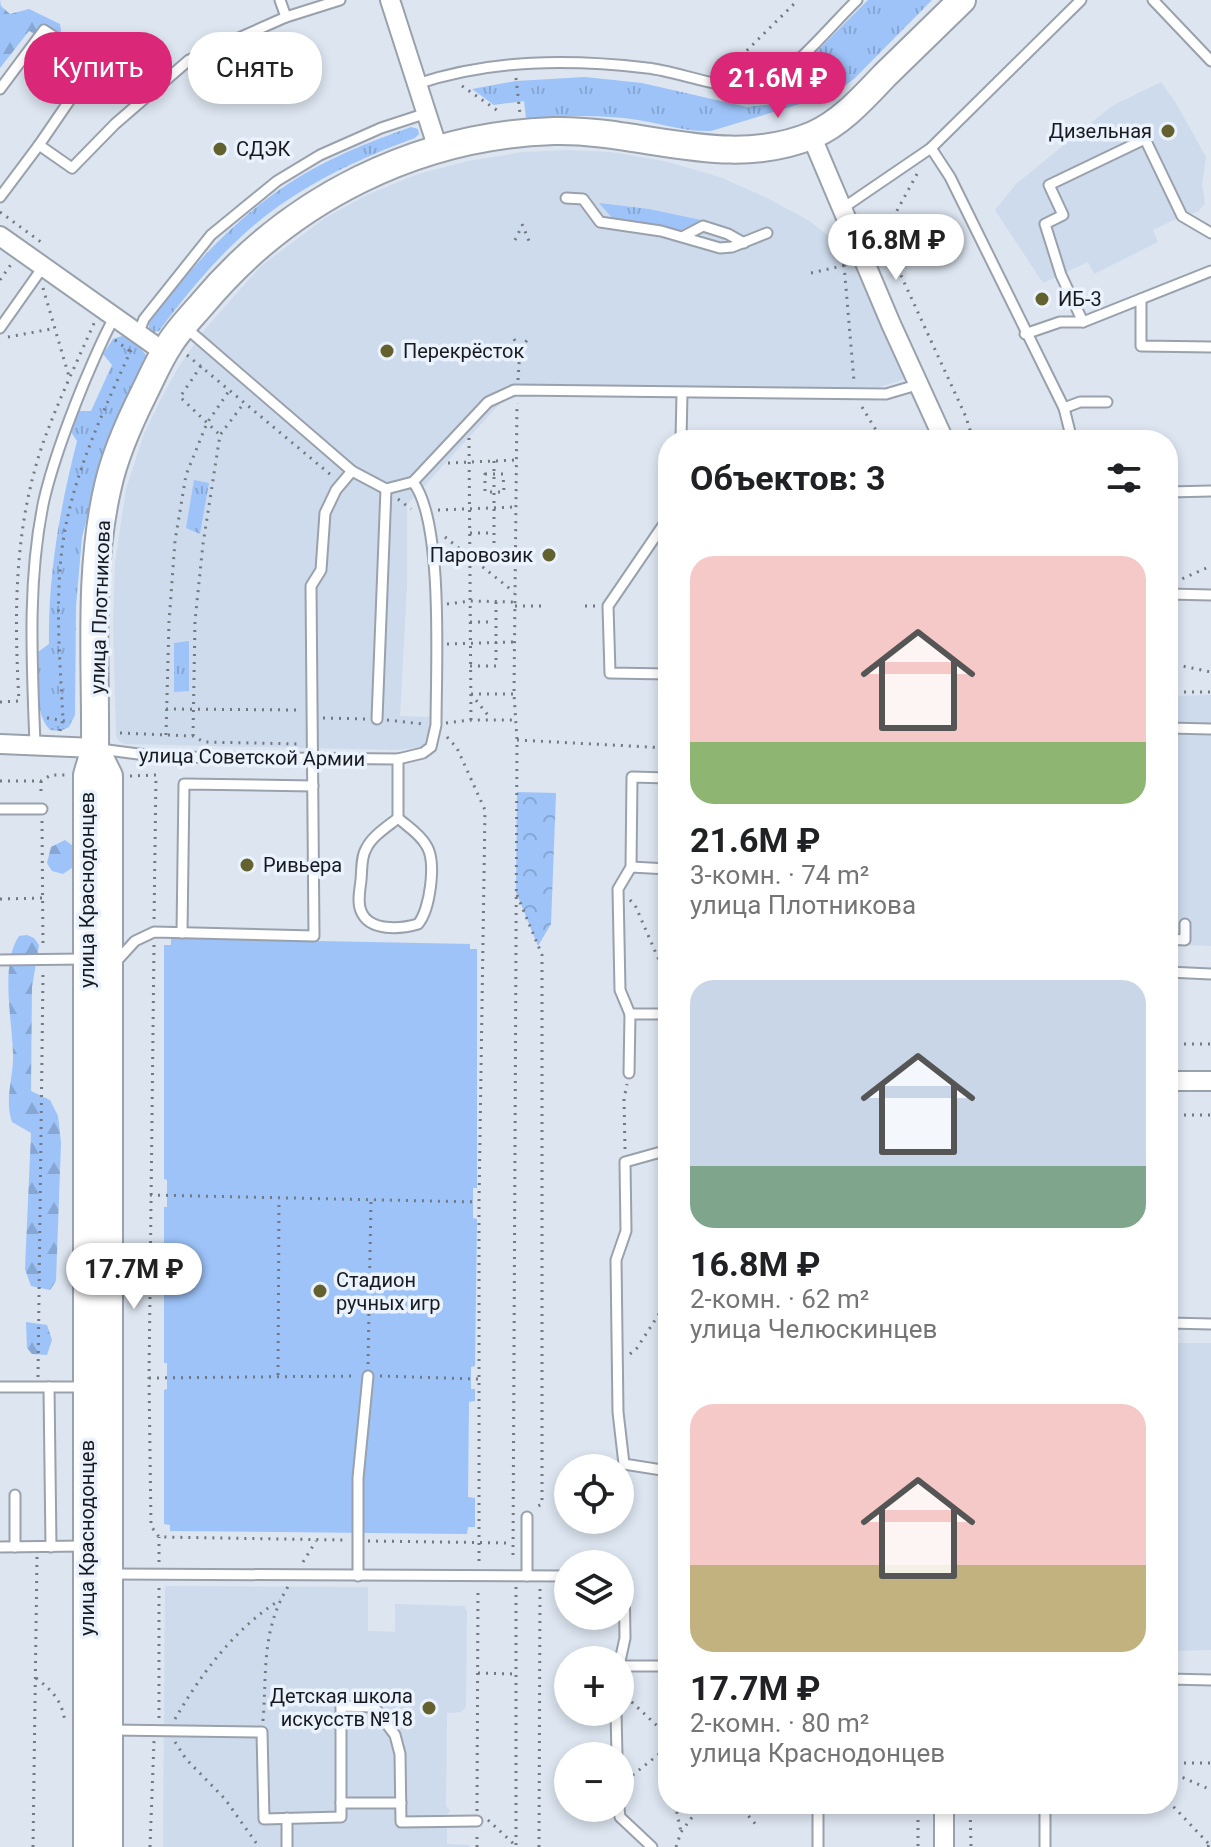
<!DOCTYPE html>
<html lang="ru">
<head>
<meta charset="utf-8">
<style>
	body { margin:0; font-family:Roboto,sans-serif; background:#f6f6f6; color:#202124; height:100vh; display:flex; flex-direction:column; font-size:30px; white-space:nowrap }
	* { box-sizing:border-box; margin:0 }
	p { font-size:26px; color:#757577 }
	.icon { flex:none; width:44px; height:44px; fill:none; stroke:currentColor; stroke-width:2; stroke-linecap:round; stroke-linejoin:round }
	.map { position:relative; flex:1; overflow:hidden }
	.side { position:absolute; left:658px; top:430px; width:520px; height:1384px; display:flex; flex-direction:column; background:#fff; border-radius:32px; box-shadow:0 4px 12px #0003 }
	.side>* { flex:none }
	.guide { position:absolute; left:24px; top:32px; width:514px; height:72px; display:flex; gap:16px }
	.controls { position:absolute; left:554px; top:1454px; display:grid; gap:16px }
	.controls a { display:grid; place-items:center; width:80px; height:80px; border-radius:50%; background:#fff; box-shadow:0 4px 12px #0003; font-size:40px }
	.price { position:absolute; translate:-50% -68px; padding:0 18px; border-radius:28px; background:#fff; color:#222; font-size:26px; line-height:52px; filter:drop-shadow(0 2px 4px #0008) }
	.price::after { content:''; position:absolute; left:50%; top:48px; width:24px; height:18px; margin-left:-12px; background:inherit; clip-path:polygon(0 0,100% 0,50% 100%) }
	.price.current { background:#db2777; color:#fff }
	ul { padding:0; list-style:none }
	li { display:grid; align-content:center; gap:16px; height:424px; padding:0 32px }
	li span { display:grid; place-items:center; height:248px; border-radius:24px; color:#555 }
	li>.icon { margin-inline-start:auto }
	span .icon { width:144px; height:144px; fill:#fffc; stroke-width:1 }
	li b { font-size:34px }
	h2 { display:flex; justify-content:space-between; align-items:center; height:96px; padding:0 32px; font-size:34px }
	.chip { padding:0 28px; border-radius:32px; background:#fff; box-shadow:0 4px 12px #0003; font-size:28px; line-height:72px }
	.chip.current { background:#db2777; color:#fff }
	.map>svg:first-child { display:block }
</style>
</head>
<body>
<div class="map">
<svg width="1211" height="1847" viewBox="0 0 1211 1847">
	<defs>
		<pattern id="grass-tufts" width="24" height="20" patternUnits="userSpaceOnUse" patternTransform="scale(2)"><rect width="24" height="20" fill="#9dc3f8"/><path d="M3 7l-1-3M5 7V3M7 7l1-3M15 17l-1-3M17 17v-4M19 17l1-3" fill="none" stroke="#86a7d4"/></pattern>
		<pattern id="forest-firs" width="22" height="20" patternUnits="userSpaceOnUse" patternTransform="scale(2)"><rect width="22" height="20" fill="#9dc3f8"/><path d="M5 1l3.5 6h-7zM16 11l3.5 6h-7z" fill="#86a7d4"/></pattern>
		<pattern id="park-crowns" width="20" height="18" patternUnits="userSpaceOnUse" patternTransform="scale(2)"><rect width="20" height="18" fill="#9dc3f8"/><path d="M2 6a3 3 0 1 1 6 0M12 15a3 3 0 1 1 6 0" fill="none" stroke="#86a7d4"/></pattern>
	</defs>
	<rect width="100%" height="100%" fill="#dce5f0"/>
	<!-- built -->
	<g fill="#cedbec">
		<path d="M1161,82L1176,103L1206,157L1202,185L1205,203L1198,212L1182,216L1153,230L1158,242L1094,274L1088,262L1043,283L995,210L1016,184L1112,106Z"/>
		<path d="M567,150L611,152L664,161L720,177L765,197L808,220L846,249L858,264L907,378L880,387H515L407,505V584L400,716L430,717L429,739L426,743L421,747L398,750L125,744L119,741L116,736L113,622L115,563L126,489L144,434L161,399L179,366L205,329L261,266L325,218L367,195L418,174L468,161L523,152Z"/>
		<path d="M1211,695V946L1168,945V696Z"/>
		<path d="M1168,1343H1211V1650L1168,1651Z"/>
		<path d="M165,1586L368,1587V1631L395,1632V1604L464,1606L467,1611L466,1707L461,1712L447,1713L446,1806L450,1811L447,1814L440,1815V1827L447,1828V1844L469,1845V1847H163Z"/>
	</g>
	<!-- grass -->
	<g fill="url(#grass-tufts)">
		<path d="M868,0H932L855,78L836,93L711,131C686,132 663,124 638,120C601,114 564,116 526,118L524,101L494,105L472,89L516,81L585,77L642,83L747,107L774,104L810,91L803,78L804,64Z"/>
		<path d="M411,127L418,129L419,134L415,138C354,160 292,190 244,234C212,263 185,296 159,331L154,332L149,328V323C188,270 232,221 288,184C325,159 369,142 411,127Z"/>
		<path d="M599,203L649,209L701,220L679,231L613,219Z"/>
		<path d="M122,336L135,342L147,356L103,457L82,537L76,606L75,715L69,727L60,731L50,730C33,713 39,675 38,652L49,644C48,574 60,508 77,441L71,432L79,411H91L112,365L103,354L113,339Z"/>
		<path d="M194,480L209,483L200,534L186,528Z"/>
		<path d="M189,641V691L174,692V643Z"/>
	</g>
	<!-- forest -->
	<g fill="url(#forest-firs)">
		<path d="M0,0L1,6L10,14L29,9L60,24L62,38L53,43L29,31L0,68Z"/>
		<path d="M65,840L77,849L76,865L63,874L52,871L47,863L51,847Z"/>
		<path d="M27,935L34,938L39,945L32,987L31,1091L50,1100L58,1116L61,1143L56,1281L50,1290L31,1286L25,1269L31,1133L12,1122C4,1098 14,1078 13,1053C12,1019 0,964 19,936Z"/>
		<path d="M26,1322L47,1325L52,1340L47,1355L32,1354L27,1348Z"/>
	</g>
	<!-- park -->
	<path fill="url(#park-crowns)" d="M517,792L556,793L551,924L538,946L516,892Z"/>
	<!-- garden -->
	<path fill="#9dc3f8" d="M171,938L470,944V949H477V1188H473V1218L477,1219L475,1366L471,1367V1389H475V1401L469,1402L468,1497L475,1498V1527H468L467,1534L170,1531V1525L164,1524V1390L167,1389V1363H164V1207H167V1180L164,1179V945H171Z"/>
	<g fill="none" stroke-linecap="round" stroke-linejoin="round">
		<defs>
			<g id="lane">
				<path d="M280,0L286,17"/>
				<path d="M1153,0L1211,61"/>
				<path d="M417,84C492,59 570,59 647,68C680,71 737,97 767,83C796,69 833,23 857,0"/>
				<path d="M0,89L44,30L86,58L90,64L89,72L39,145"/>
				<path d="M931,148L950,177L1064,408L1072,440"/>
				<path d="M0,197L39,145L72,168L115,124L189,60L286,17L340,0"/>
				<path d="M566,198L583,199L600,222L661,231L720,248L732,247L767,233"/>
				<path d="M843,208L931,148L1081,0"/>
				<path d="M684,236L703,226L728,234L744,243"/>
				<path d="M1141,299V346L1211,347"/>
				<path d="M1083,322L1061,275L1045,224L1063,215L1049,185L1145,139L1182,216L1211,233"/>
				<path d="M185,327L352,471L386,489L413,482L488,402L514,390L886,394L920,384"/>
				<path d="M0,328L43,267"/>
				<path d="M138,334L144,319L211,235L277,181L320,155L381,128L427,113"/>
				<path d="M1025,334L1060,322H1083L1211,271"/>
				<path d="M1064,408L1080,402H1107"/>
				<path d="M681,440L682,393"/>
				<path d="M1168,492L1211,491"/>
				<path d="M668,518L608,606L610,673L668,674"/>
				<path d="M1168,594L1211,595"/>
				<path d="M377,719L386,489"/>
				<path d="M1168,728L1211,729"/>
				<path d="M35,744C32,663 27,580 44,500C53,461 68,422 83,385C93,362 102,339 114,318"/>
				<path d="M100,749L161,757L398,759L423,753L431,747L436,725C436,670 444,521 413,482"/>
				<path d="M398,759V818"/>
				<path d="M668,778L632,777L631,867L618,889L620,990L630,1014H668"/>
				<path d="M0,809H42"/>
				<path d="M398,818C407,826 420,834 426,845C437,861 430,910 418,924C401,929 369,932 361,911C357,902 360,890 361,880C362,870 361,857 366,849C372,836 387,827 398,818Z"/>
				<path d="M631,867L668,869"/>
				<path d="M182,933L184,784L313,786"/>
				<path d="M1168,939L1185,940V924"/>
				<path d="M0,960L83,959"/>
				<path d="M114,964L135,941L154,932L314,936L311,586L321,570L325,513L336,490L352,471"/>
				<path d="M1168,972L1211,974"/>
				<path d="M629,1073L630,1014"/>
				<path d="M668,1150L625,1162L626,1231L616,1260L618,1412L624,1464L668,1471"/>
				<path d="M1168,1323L1211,1324"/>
				<path d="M0,1387H84"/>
				<path d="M49,1387L51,1547"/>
				<path d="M15,1495V1547"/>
				<path d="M527,1517V1576"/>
				<path d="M0,1547L85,1546"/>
				<path d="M113,1574L568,1576"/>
				<path d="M358,1576V1478L368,1376"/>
				<path d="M620,1576H624L625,1638L620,1661"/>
				<path d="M620,1666H668"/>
				<path d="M1168,1679L1211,1680"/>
				<path d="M616,1712L617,1756"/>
				<path d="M113,1730L262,1732L264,1819L341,1817V1706L374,1707L395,1735L400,1754L401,1822L477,1821"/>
				<path d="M341,1803H401"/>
				<path d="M619,1808L620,1817L652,1847"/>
				<path d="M287,1847V1818"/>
				<path d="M818,1847V1804"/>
				<path d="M1045,1847V1804"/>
			</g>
			<g id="street">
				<path d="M390,0L438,149"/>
				<path d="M811,135L891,324L944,440"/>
				<path d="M0,236L164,352"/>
				<path d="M0,744L95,748"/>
				<path d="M1168,1081H1211"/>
				<path d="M944,1804V1847"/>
			</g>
			<g id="secondary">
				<path d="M95,748L109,776V1847"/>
				<path d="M87,1847V775L95,748C96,662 88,571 108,486C115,454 129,423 144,393C152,377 159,360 169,345C178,330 191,317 203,303C290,199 417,135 554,131C641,129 727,171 813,135C841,123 864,97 885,75C911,50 936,25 962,0"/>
			</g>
		</defs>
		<!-- lane casing -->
		<use href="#lane" stroke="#99a1ac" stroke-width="13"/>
		<!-- street casing -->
		<use href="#street" stroke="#99a1ac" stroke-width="22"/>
		<!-- secondary casing -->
		<use href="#secondary" stroke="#99a1ac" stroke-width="30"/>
		<!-- path -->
		<g stroke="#737980" stroke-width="3" stroke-dasharray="2 6" stroke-linecap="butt">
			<path d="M724,73L798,0"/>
			<path d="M516,78L520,114"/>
			<path d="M462,86L501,113"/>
			<path d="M917,174L887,229V245L966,417L973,440"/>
			<path d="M0,212L45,245"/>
			<path d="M522,224L529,241"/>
			<path d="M515,240L522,226"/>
			<path d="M844,265L854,381"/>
			<path d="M811,273L846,265"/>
			<path d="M0,280L12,263"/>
			<path d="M43,288L70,380"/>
			<path d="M8,337L51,329"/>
			<path d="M514,339L520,349"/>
			<path d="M115,340L131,352"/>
			<path d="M187,355L331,475"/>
			<path d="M201,366L180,397L220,435"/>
			<path d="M518,380L520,349L528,339"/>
			<path d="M862,407L882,440"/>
			<path d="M469,438L471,720"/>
			<path d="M494,461V557"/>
			<path d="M448,463L516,460"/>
			<path d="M485,474H503L504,492H485Z"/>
			<path d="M398,499L411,509"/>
			<path d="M438,510L515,507"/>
			<path d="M470,533H494"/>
			<path d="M445,537L514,592"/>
			<path d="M447,560L470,557L515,558"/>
			<path d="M1175,582L1211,566"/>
			<path d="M447,604L470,601L515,602"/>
			<path d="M515,606H545"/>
			<path d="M585,606H597"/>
			<path d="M470,622H494"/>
			<path d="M447,644L515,642"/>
			<path d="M1168,663L1211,672"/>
			<path d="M470,666H496V601"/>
			<path d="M1168,692H1211"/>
			<path d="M471,694H514"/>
			<path d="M471,694L491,719"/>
			<path d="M0,702L19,701C14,615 14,529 42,446C57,403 77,362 95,321"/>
			<path d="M166,709L302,710"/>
			<path d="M47,718L71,722"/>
			<path d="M323,718L367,719"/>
			<path d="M387,720L423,724"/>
			<path d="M446,723L471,720H514"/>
			<path d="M60,731L63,719C60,662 55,606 62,549C71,478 103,412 132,348"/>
			<path d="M120,733L193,736L204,742L302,744"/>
			<path d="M166,735L169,622L175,541L186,475L207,423L229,391"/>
			<path d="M193,736L195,621L203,544L220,435L244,403"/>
			<path d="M447,737L457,748L485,810L479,1202V1563"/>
			<path d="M517,740L668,748"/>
			<path d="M130,776L156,775L154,921"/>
			<path d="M0,781H41L51,775H67"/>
			<path d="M41,781V797"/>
			<path d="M42,821L43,949"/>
			<path d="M517,895L542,955V1504L536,1507"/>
			<path d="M0,899L43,898"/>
			<path d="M630,900L635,905L658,958L668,965"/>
			<path d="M154,945L149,1378L151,1526L159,1537L344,1540"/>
			<path d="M1168,1044H1211"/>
			<path d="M1168,1115H1211"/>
			<path d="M625,1149L624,1099L627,1084"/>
			<path d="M150,1195L478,1202"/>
			<path d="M668,1276V1306"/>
			<path d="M630,1354L637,1348L668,1300"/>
			<path d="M368,1364L371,1200"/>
			<path d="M278,1375L279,1199"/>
			<path d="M380,1376L480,1379"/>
			<path d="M38,1377L43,973"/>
			<path d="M149,1378L356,1376"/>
			<path d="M368,1541L512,1543"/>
			<path d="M513,1555L517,740L514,694L517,403"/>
			<path d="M159,1562V1537"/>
			<path d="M303,1562L316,1541"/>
			<path d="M516,1587V1847"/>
			<path d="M478,1673L516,1674"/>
			<path d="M36,1678C52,1690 63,1702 65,1723"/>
			<path d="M620,1691L668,1736"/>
			<path d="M159,1718V1585"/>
			<path d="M175,1719C201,1674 235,1628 280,1600"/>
			<path d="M263,1721C267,1671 261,1630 289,1585"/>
			<path d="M175,1742L186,1759L225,1799L259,1847"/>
			<path d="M1168,1763H1211"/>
			<path d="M1168,1771L1211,1790"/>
			<path d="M620,1785L668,1747"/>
			<path d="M1168,1801L1208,1843"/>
			<path d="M675,1804L681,1832"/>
			<path d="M738,1804L758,1827"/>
			<path d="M918,1804V1847"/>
			<path d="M970,1804L971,1847"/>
			<path d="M477,1811L478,1587"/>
			<path d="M488,1820L515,1845"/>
			<path d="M33,1847L37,1557"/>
			<path d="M150,1847L154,1741"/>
			<path d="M477,1847V1831"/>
			<path d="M539,1847L540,1587"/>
			<path d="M676,1847L681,1832L702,1804"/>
			<path d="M1208,1847L1211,1840"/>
		</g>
		<!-- lane -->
		<use href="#lane" stroke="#fff" stroke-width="9"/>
		<!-- street -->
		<use href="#street" stroke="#fff" stroke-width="18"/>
		<!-- secondary -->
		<use href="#secondary" stroke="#fff" stroke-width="26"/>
	</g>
	<!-- markers -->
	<g fill="#63612d" stroke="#eaf2fd" stroke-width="3">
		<circle cx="1168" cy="131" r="8"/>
		<circle cx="220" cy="149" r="8"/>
		<circle cx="1042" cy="299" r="8"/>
		<circle cx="387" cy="351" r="8"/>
		<circle cx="549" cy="555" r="8"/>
		<circle cx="247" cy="865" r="8"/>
		<circle cx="320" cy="1291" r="8"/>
		<circle cx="429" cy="1708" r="8"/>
	</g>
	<g text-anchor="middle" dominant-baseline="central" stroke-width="7" stroke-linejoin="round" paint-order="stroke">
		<!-- poi labels -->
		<g font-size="20" fill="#171a1e" stroke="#eaf2fd" text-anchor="start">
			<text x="1152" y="131" text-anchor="end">Дизельная</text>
			<text x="236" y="149">СДЭК</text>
			<text x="1058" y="299">ИБ-3</text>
			<text x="403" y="351">Перекрёсток</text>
			<text x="533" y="555" text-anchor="end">Паровозик</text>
			<text x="263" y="865">Ривьера</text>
			<text x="336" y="1280">Стадион<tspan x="336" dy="23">ручных игр</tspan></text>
			<text x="413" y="1696" text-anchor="end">Детская школа<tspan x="413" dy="23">искусств №18</tspan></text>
		</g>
		<!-- street labels -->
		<g font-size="20" fill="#171a1e" stroke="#eaf2fd">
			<text transform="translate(100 607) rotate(-88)">улица Плотникова</text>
			<text transform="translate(252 757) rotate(1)">улица Советской Армии</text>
			<text transform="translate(87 890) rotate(-90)">улица Краснодонцев</text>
			<text transform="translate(87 1538) rotate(-90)">улица Краснодонцев</text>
		</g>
	</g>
</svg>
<div class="controls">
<a><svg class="icon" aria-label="locate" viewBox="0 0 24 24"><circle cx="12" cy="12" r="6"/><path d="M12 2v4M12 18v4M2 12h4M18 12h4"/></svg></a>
<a><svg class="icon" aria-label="layers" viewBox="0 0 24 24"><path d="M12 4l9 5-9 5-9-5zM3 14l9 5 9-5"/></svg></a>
<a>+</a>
<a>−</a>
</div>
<b class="price current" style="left:778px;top:120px">21.6M ₽</b>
<b class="price" style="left:896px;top:282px">16.8M ₽</b>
<b class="price" style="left:134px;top:1311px">17.7M ₽</b>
<div class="guide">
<a class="chip current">Купить</a>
<a class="chip">Снять</a>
</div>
<section class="side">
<h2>Объектов: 3<svg class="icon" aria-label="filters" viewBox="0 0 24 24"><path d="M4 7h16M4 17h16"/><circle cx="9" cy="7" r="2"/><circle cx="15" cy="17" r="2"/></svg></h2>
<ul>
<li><span style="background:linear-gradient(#f6c9c9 75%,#8fb573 0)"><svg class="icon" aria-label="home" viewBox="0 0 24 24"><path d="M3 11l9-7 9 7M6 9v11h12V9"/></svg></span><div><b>21.6M ₽</b><p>3-комн. · 74 m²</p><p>улица Плотникова</p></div></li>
<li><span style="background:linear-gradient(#c9d6e8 75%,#7fa58c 0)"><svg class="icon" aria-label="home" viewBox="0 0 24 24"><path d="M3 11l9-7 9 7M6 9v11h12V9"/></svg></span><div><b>16.8M ₽</b><p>2-комн. · 62 m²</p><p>улица Челюскинцев</p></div></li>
<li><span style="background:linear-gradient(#f6c9c9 65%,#c2b280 0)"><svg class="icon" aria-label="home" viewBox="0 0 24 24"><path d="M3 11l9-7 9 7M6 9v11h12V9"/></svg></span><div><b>17.7M ₽</b><p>2-комн. · 80 m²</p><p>улица Краснодонцев</p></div></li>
</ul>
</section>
</div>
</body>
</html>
